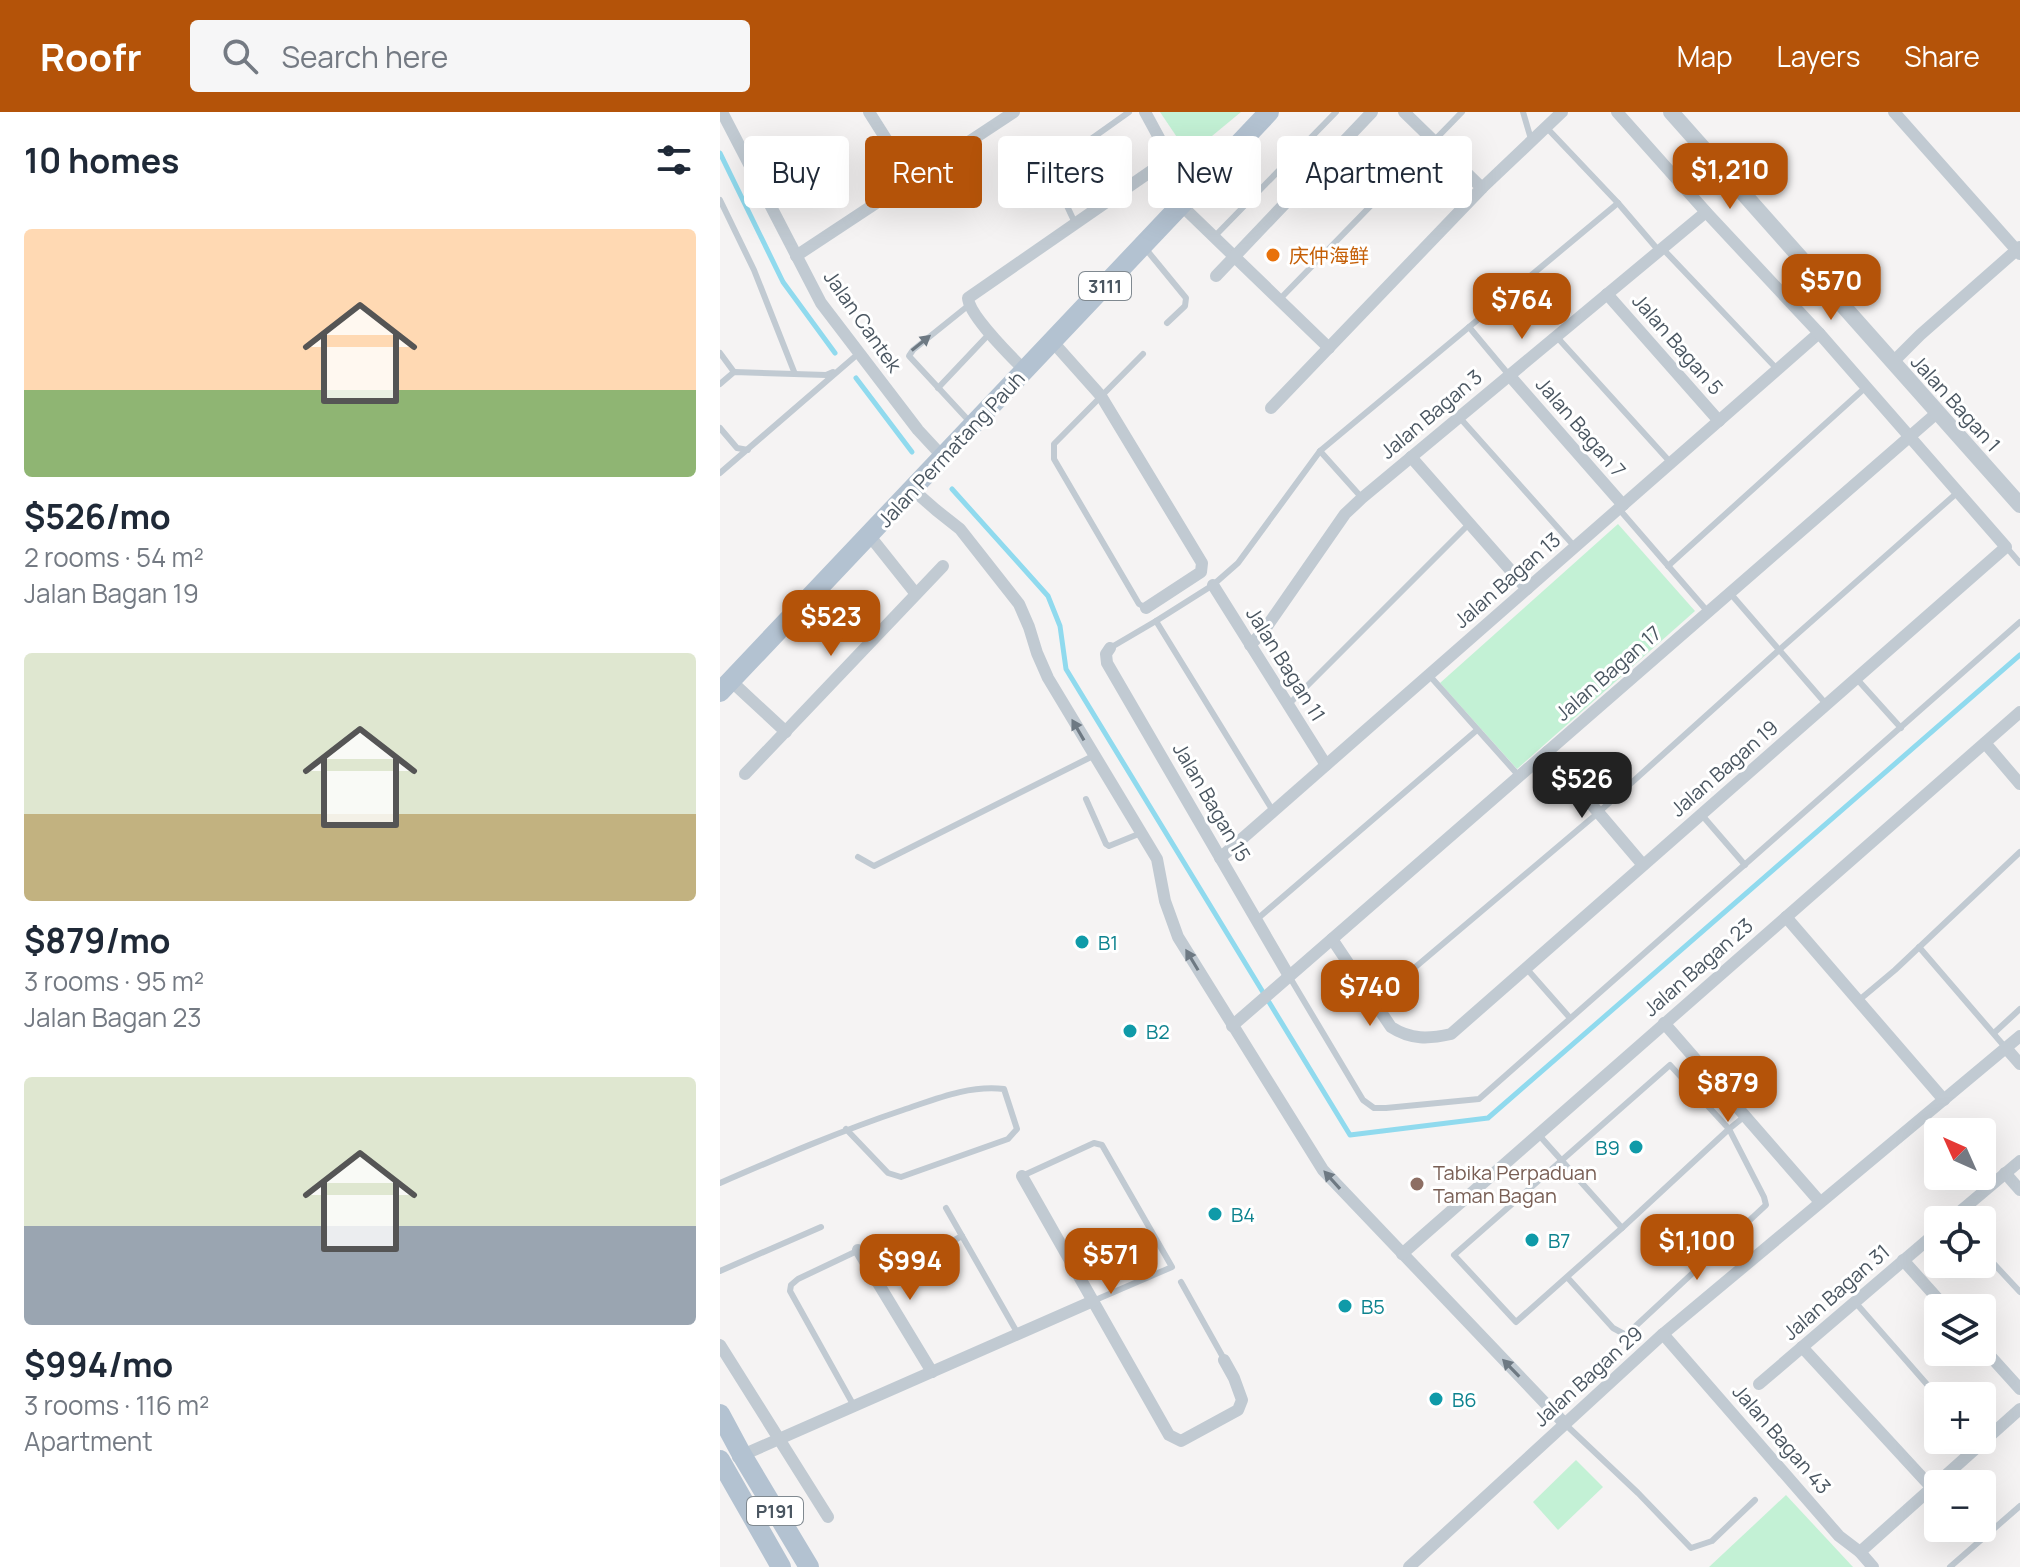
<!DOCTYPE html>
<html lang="en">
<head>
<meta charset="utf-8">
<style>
	body { margin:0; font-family:Manrope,"Noto Sans SC",sans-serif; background:#f6f6f7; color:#1f2937; height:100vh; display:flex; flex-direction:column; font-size:30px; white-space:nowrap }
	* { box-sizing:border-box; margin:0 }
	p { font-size:26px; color:#747a83 }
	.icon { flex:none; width:44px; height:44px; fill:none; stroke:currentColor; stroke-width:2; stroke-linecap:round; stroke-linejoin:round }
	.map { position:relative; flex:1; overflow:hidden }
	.details { display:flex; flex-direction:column; background:#fff; width:720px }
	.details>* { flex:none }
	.guide { position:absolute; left:24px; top:24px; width:760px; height:72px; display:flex; gap:16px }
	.needle { width:52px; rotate:315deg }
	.tools { position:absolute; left:1204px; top:1006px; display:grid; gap:16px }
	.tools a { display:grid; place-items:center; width:72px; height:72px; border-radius:8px; background:#fff; box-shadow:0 8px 32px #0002; font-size:40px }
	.price { position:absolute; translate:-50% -68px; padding:0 18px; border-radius:16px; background:#b45309; color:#fff; font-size:26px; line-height:52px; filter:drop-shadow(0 2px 4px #0008) }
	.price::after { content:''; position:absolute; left:50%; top:48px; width:24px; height:18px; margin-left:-12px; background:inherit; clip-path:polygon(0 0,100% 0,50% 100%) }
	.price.active { background:#222; color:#fff }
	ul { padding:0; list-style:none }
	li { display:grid; align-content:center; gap:16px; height:424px; padding:0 24px }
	li span { display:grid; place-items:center; height:248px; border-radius:8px; color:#555 }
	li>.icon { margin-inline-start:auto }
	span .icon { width:144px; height:144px; fill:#fffc; stroke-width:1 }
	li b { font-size:34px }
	h2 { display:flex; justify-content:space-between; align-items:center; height:96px; padding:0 24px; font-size:34px }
	.tag { padding:0 28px; border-radius:8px; background:#fff; box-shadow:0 8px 32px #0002; font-size:28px; line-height:72px }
	.tag.active { background:#b45309; color:#fff }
	header { display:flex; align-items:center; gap:48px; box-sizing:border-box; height:112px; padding:0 40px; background:#b45309; color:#fff }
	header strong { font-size:38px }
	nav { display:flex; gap:44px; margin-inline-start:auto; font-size:28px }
	.search { width:560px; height:72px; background:#f6f6f7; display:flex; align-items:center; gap:20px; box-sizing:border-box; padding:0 28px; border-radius:8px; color:#747a83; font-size:30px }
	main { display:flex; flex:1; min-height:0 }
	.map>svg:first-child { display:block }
</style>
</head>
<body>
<header>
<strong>Roofr</strong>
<div class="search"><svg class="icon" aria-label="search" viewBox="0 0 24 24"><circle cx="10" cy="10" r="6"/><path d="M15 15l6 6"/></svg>Search here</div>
<nav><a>Map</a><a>Layers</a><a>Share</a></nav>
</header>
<main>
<section class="details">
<h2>10 homes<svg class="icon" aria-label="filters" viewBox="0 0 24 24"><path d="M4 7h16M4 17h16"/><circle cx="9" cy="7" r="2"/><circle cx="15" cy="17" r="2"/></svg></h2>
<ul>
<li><span style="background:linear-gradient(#ffd9b3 65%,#8fb573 0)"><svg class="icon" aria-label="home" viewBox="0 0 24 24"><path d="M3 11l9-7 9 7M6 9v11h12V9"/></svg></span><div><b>$526/mo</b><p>2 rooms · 54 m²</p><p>Jalan Bagan 19</p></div></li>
<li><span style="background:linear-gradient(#dfe7d0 65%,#c2b280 0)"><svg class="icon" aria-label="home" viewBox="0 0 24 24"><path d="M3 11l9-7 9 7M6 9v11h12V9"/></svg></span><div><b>$879/mo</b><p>3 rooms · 95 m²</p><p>Jalan Bagan 23</p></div></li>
<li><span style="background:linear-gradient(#dfe7d0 60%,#9aa5b1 0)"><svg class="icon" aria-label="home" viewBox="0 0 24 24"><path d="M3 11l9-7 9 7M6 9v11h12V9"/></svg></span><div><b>$994/mo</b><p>3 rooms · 116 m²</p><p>Apartment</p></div></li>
</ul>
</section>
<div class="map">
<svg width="1300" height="1455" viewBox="0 0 1300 1455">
	<rect width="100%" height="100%" fill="#f5f3f3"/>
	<!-- green -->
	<g fill="#c3f1d5">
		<path d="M440,0H521L469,43Z"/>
		<path d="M898,412L975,499L797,657L720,571Z"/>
		<path d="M856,1348L883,1375L838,1418L813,1390Z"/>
		<path d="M1066,1383L1133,1455H989Z"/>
	</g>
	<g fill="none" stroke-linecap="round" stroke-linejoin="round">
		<!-- stream -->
		<g stroke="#90daee" stroke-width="5">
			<path d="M0,41L63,170L115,241"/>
			<path d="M136,266L192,340"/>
			<path d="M232,377L328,484L340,514L346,557L630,1023L768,1006L1300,543"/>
		</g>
		<!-- service -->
		<g stroke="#c1cad2" stroke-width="6">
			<path d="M803,0L811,27"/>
			<path d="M826,15L898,91L939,139"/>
			<path d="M0,88L34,158L75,262"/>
			<path d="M355,111L331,60L333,54L409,0"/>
			<path d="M494,125L616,0"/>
			<path d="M425,136L466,186L465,194L447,211"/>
			<path d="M942,136L1057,257"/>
			<path d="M559,188L742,0"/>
			<path d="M249,193L193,238L189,244L250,310"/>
			<path d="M749,215L789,263"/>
			<path d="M836,224L951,351"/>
			<path d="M0,241L14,260"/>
			<path d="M423,242L334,332V347L419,492L426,496"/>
			<path d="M0,272L14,260L106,263L113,260"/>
			<path d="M218,276L270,221"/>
			<path d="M740,306L855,435"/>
			<path d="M0,316L17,336L28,338"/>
			<path d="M600,339L642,386"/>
			<path d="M0,361L139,241"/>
			<path d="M899,397L988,500"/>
			<path d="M1287,436L1300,451"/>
			<path d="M948,454L1146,275"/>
			<path d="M1010,481L1106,592"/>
			<path d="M436,509L553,699"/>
			<path d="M390,536L436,509L493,473L518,451L600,339L898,91"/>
			<path d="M709,563L799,664"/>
			<path d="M1136,566L1181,616"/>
			<path d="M568,593L749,412"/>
			<path d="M366,687L386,732L389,734L421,721"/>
			<path d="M981,702L1025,753"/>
			<path d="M138,745L154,754L373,644"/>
			<path d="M536,808L757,618"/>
			<path d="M1199,835L1285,935"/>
			<path d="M806,856L850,906"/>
			<path d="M569,864L643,988L654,996H666L759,987L1300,510"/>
			<path d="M1138,889L1175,858L1300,740"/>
			<path d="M654,890L879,700L1059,538L1238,380"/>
			<path d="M1274,921L1300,897"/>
			<path d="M818,1022L902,1116"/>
			<path d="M302,1064L374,1031L382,1033L452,1155L373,1189"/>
			<path d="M0,1071C60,1045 120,1019 183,998C216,987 248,973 284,977L297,1017L288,1027L181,1065L168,1061L126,1017"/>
			<path d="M226,1096L298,1222"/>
			<path d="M1262,1139L1300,1180"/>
			<path d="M0,1159L101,1115"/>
			<path d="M847,1165L893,1216L906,1223L1046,1093L1044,1085L1009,1017L950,953L734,1143L796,1210L902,1116L1009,1017L1025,1004"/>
			<path d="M157,1170L242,1124"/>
			<path d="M461,1170L504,1247"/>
			<path d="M1135,1190L1218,1285"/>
			<path d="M134,1294L70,1179L71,1173L78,1167L137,1139"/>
			<path d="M846,1313L918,1381L971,1436L992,1429L1035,1388"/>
			<path d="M1230,1455L1300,1394"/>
		</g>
		<!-- minor -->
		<g stroke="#c1cad2" stroke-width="12">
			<path d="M2,0L101,191L198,318L223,345"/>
			<path d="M149,0L192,68"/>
			<path d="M425,0L450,46L476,78"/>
			<path d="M684,0L762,76"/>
			<path d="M1174,0L1300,142"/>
			<path d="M461,93L609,236"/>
			<path d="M76,144L294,0"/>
			<path d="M496,164L652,0"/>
			<path d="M887,182L999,309"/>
			<path d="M332,229L381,284L482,451L481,460L426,496"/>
			<path d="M1173,250L1200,223L1300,135"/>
			<path d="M305,259C291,244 249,204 248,186L450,46"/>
			<path d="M789,263L903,393"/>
			<path d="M551,296L762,76L842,0"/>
			<path d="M691,345L807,477"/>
			<path d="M192,377L216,398L240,417L299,492L309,515L317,541L328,566L437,747L445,789L458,825L603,1058L845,1312"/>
			<path d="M149,423L196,482"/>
			<path d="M493,473L606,653"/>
			<path d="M530,533L543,520L625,402L642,386L986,100"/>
			<path d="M390,536L386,542L387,551L569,864"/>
			<path d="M11,569L66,620"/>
			<path d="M1265,631L1300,672"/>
			<path d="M827,640L923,753"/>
			<path d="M25,662L223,454"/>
			<path d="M500,746L1099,221"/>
			<path d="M1066,805L1224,988"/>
			<path d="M612,827L671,915C691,928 709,927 731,922L1286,435L1099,221L986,100L897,0"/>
			<path d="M944,911L1100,1090"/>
			<path d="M512,914L1218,300"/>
			<path d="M1286,936L1300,952"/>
			<path d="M1285,1061L1300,1078"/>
			<path d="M302,1064L449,1323L461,1329L518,1298L522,1288L514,1266L504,1248"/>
			<path d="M1230,1108L1300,1049"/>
			<path d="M138,1138L212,1260"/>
			<path d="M682,1142L1300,600"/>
			<path d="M1183,1148L1226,1196"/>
			<path d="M943,1222L1119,1424L1140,1440L1153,1455"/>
			<path d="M0,1233L108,1405"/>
			<path d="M1082,1235L1211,1375"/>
			<path d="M1262,1235L1300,1277"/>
			<path d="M1039,1272L1218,1119"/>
			<path d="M18,1345L373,1189"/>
			<path d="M1140,1440L1300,1297"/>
			<path d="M689,1455L943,1222L1300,924"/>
		</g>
		<!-- tertiary -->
		<path stroke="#c1cad2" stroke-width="16" d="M951,0L1300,393"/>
		<!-- primary -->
		<g stroke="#b3c2d1" stroke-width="20">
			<path d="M0,580L549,0"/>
			<path d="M0,1302L22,1343L89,1455"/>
			<path d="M0,1348L61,1455"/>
		</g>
	</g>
	<!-- one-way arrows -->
	<defs><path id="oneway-solid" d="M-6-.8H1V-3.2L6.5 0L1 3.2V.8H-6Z" transform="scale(2)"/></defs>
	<g fill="#6e7983">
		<use href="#oneway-solid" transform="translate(201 231) rotate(-39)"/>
		<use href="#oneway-solid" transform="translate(358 618) rotate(-120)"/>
		<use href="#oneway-solid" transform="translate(472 848) rotate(-121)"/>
		<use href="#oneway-solid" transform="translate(612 1068) rotate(-132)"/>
		<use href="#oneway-solid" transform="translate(791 1256) rotate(-134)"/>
	</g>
	<!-- markers -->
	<circle fill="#e8710a" stroke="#fff" stroke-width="3" cx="553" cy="143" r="8"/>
	<g fill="#0f9aa8" stroke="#fff" stroke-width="3">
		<circle cx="362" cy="830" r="8"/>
		<circle cx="410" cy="919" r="8"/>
		<circle cx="916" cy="1035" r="8"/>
		<circle cx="495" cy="1102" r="8"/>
		<circle cx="812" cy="1128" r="8"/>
		<circle cx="625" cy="1194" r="8"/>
		<circle cx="716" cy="1287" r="8"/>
	</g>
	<circle fill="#8d6e63" stroke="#fff" stroke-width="3" cx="697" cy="1072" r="8"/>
	<g text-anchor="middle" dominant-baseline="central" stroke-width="6" stroke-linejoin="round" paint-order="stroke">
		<!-- shield labels -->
		<g fill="#fff" stroke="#808990" stroke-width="2">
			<rect x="359" y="160" width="52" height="28" rx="6"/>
			<rect x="27" y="1385" width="56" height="28" rx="6"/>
		</g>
		<g font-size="18" font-weight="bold" fill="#4a5661">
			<text x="385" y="174">3111</text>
			<text x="55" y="1399">P191</text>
		</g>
		<!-- food labels -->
		<g font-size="20" fill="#c56008" stroke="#fff" text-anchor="start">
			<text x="569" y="143">庆仲海鲜</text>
		</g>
		<!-- street labels -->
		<g font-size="20" fill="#4a5661" stroke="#fff">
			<text transform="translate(143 209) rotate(55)">Jalan Cantek</text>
			<text transform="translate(958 232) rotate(49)">Jalan Bagan 5</text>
			<text transform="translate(1236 291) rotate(48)">Jalan Bagan 1</text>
			<text transform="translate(711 302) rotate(-40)">Jalan Bagan 3</text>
			<text transform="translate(861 315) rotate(49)">Jalan Bagan 7</text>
			<text transform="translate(231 337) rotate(-47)">Jalan Permatang Pauh</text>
			<text transform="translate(787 468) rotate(-41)">Jalan Bagan 13</text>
			<text transform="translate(566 552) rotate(58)">Jalan Bagan 11</text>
			<text transform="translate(888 561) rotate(-41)">Jalan Bagan 17</text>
			<text transform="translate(1004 656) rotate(-41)">Jalan Bagan 19</text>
			<text transform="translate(492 690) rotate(60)">Jalan Bagan 15</text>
			<text transform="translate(978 855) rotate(-41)">Jalan Bagan 23</text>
			<text transform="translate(1116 1180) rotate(-41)">Jalan Bagan 31</text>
			<text transform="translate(868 1264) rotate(-42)">Jalan Bagan 29</text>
			<text transform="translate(1062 1327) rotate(49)">Jalan Bagan 43</text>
		</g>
		<!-- culture labels -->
		<g font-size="20" fill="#0d838f" stroke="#fff" text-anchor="start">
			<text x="378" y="830">B1</text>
			<text x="426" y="919">B2</text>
			<text x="900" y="1035" text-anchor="end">B9</text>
			<text x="511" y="1102">B4</text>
			<text x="828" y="1128">B7</text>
			<text x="641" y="1194">B5</text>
			<text x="732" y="1287">B6</text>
		</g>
		<!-- education labels -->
		<g font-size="20" fill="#785e54" stroke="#fff" text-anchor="start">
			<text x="713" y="1060">Tabika Perpaduan<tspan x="713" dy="23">Taman Bagan</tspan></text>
		</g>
	</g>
</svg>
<div class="tools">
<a><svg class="needle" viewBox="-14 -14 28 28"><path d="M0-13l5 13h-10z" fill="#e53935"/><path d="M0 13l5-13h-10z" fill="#747a83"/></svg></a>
<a><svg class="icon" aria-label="locate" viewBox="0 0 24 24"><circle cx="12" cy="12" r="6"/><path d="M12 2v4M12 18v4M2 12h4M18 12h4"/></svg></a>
<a><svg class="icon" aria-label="layers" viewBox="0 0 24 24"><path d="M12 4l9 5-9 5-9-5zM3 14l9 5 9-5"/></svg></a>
<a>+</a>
<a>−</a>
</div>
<b class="price" style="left:1010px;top:99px">$1,210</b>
<b class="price" style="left:1111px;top:210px">$570</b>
<b class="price" style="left:802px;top:229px">$764</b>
<b class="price" style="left:111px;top:546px">$523</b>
<b class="price active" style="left:862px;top:708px">$526</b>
<b class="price" style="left:650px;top:916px">$740</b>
<b class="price" style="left:1008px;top:1012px">$879</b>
<b class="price" style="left:977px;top:1170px">$1,100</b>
<b class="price" style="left:391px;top:1184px">$571</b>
<b class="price" style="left:190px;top:1190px">$994</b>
<div class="guide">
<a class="tag">Buy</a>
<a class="tag active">Rent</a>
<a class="tag">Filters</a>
<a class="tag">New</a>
<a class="tag">Apartment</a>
</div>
</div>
</main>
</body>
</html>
